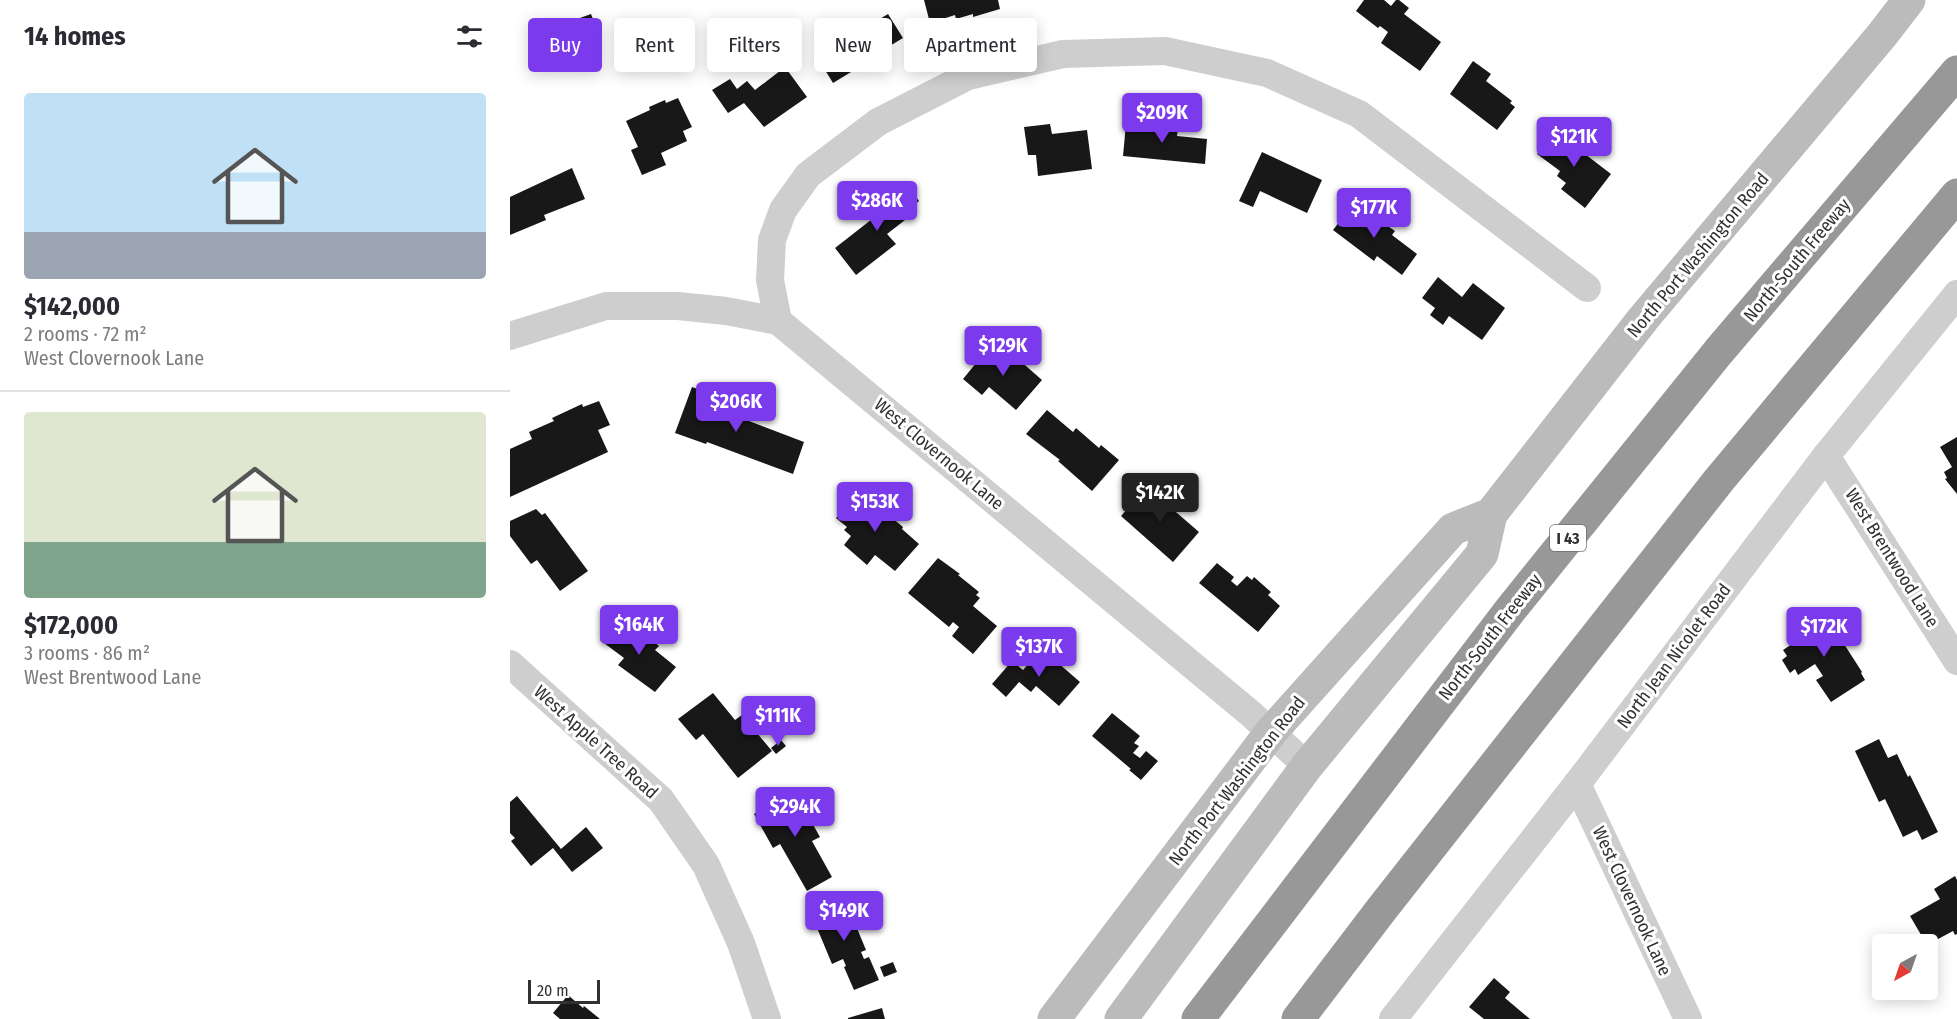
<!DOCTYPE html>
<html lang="en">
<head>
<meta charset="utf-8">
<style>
	body { margin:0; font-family:"Fira Sans Condensed",sans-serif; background:#f2f2f3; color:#2b2b33; height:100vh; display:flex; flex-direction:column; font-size:22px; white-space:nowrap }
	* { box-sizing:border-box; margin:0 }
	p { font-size:20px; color:#7c7c81 }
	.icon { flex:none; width:33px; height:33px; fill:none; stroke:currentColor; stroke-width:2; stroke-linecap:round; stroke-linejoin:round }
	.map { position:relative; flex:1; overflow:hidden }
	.details { display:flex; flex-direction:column; background:#fff; width:510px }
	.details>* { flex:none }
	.top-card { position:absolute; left:18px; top:18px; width:570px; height:54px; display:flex; gap:12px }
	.needle { width:39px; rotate:220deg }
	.tools { position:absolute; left:1362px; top:934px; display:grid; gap:12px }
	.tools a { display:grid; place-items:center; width:66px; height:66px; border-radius:6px; background:#fff; box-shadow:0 3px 15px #0003; font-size:30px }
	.scale { position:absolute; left:18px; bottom:15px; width:72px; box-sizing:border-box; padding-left:6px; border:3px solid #313131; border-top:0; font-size:16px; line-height:21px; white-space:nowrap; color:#313131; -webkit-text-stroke:4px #fff; paint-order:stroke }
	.price { position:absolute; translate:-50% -51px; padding:0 14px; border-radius:6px; background:#7c3aed; color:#fff; font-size:20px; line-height:39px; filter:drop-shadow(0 2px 3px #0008) }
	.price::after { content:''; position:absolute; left:50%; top:36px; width:18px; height:14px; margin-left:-9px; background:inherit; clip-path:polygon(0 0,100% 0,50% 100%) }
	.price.selected { background:#222; color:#fff }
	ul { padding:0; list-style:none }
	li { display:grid; align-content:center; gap:12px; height:318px; padding:0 24px }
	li+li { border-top:2px solid #e1e1e2 }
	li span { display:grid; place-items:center; height:186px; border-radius:6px; color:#555 }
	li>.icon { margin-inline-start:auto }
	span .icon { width:108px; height:108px; fill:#fffc; stroke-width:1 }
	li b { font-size:26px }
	h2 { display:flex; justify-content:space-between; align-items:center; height:72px; padding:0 24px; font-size:26px }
	.chip { padding:0 21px; border-radius:6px; background:#fff; box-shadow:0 3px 15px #0003; font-size:21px; line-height:54px }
	.chip.selected { background:#7c3aed; color:#fff }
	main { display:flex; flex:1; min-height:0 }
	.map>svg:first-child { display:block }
</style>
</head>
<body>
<main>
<section class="details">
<h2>14 homes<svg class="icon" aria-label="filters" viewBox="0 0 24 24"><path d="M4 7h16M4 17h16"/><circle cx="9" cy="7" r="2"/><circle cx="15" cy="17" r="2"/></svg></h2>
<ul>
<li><span style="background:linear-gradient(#bfe0f5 75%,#9aa5b1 0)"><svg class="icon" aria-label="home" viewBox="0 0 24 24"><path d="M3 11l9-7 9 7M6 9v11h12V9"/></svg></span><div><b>$142,000</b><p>2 rooms · 72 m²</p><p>West Clovernook Lane</p></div></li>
<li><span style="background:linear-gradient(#dfe7d0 70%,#7fa58c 0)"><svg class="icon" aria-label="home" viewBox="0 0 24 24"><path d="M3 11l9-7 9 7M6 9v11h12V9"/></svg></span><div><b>$172,000</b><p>3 rooms · 86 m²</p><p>West Brentwood Lane</p></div></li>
</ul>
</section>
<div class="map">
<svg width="1447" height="1019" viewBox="0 0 1447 1019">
	<rect width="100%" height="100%" fill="#fff"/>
	<!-- building -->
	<g fill="#181818">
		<path d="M414,0H488L490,9L463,17V14L446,19L445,15L420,23Z"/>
		<path d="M854,0H874L881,6L886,0H889L899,8L894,14L931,42L910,71L871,43L878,32L870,26L868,28L846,11Z"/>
		<path d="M81,14L89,34L74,39L67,19Z"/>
		<path d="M378,14L393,38L373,50L366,39L357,45L364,58L323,83L307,57Z"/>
		<path d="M963,61L981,74L976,81L1002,101L1000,103L1005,107L987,130L940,94Z"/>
		<path d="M275,67L297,97L254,127L234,103L218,113L202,90L220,79L227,89L237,81L245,90Z"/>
		<path d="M168,98L182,127L173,131L177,141L151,153L156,165L132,175L121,150L128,147L116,121L140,110L139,107L155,100L156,103Z"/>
		<path d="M629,120L653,123L652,127L668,129L667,136L697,139L695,164L613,156L616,124L629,125Z"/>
		<path d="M540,124L542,134L577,130L582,169L528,176L526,155H518L514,127Z"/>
		<path d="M1048,127L1061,137L1058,141L1101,174L1075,208L1051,189L1056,183L1047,176L1050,171L1027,154Z"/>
		<path d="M752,152L812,180L797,213L750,191L743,207L729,201Z"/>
		<path d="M62,168L75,199L34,215L36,220L0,235V197Z"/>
		<path d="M395,183L409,201L391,216L395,220L377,234L386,244L346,275L325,248L380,205L376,198Z"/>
		<path d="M844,203L885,231L882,235L907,254L892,275L867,256L864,261L823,230Z"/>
		<path d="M928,277L952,297L963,283L995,308L972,340L939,316L933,325L920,315L925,308L912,298Z"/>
		<path d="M491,344L532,380L506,410L479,387L472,395L453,379L467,362L465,361L470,356L471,357L478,349L483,353Z"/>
		<path d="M182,387L214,398L210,410L294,442L283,474L197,442L196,444L165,433Z"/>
		<path d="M89,401L100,425L88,430L98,452L0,497V449L22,439L19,432L44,421L42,418L72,404L73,407Z"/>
		<path d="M537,410L563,432L566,428L589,448L591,445L609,460L582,491L548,461L550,460L516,434Z"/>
		<path d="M1447,437V494L1435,479L1437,478L1434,472L1442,467L1430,447Z"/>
		<path d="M637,487L689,532L663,562L611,516Z"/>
		<path d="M350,491L393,527L392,529L409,544L385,571L365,555L357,565L334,545L341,536L334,530L337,527L326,518Z"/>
		<path d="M26,509L32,515L35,513L78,571L50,591L27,560L21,564L0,536V521Z"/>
		<path d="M428,558L450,574L448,575L469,592L466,595L470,598L463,606L487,626L463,654L442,636L449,627L443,622L439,627L398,593Z"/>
		<path d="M707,563L724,577L721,581L727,586L737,576L742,580L744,577L761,592L758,595L770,606L748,632L689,583Z"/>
		<path d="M1309,611L1324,635L1327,633L1352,672L1351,673L1355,680L1321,702L1306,680L1313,676L1305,664L1288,675L1285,669L1280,673L1272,660L1277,656L1273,650L1294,636L1286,625Z"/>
		<path d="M107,619L129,641L135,634L149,646L145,650L166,667L145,692L108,665L114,658L90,640Z"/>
		<path d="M532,649L570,682L549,706L526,686L521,692L509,682L496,697L482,684L502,661L513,670Z"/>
		<path d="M203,693L225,720L232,715L262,751L228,778L193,734L186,740L168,719Z"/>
		<path d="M602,713L630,736L624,743L629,746L623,753L630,758L636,751L648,761L631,780L619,770L621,769L582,736Z"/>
		<path d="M1369,739L1378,758L1387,754L1398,777L1400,775L1428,832L1412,840L1407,830L1393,837L1375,799L1369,802L1345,751Z"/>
		<path d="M271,740L276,746L266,754L261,748Z"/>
		<path d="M284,791L310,837L302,841L322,877L297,891L270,844L263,848L244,814Z"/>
		<path d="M7,796L51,849L76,827L93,848L62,872L43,848L21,866L1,841L5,838L0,833V802Z"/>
		<path d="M1445,876L1447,880V934L1445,935L1443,931L1417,945L1400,916L1430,899L1424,889Z"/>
		<path d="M334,897L356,950L351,952L354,959L359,957L369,980L344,990L334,967L336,966L333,959L322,964L300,911Z"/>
		<path d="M383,962L387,972L374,977L370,967Z"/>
		<path d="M984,978L1000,992L995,998L1020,1019H974L959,1007Z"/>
		<path d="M58,995L73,1008L74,1006L90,1019H50L43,1013Z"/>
		<path d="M372,1008L375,1019H338V1018Z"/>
	</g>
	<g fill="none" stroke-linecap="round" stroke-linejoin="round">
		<!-- street -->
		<g stroke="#cecece" stroke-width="28">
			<path d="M268,321L260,280L262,240L273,210L298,175L368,122L458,76L553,54L655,51L757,73L849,114L1077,288"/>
			<path d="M0,336L96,306H168L216,311L268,321L741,714L797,766"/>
			<path d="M1316,456L1447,661"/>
			<path d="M0,664L151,800L196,865L231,943L257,1019"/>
			<path d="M1067,784L1178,1019"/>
			<path d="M883,1019L1067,784L1316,456L1447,294"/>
		</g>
		<!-- secondary -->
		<g stroke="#bbb" stroke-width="33">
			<path d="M544,1019L761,732L943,529L981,514"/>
			<path d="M611,1019L797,766L972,554L981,514L1133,319L1372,35L1399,0"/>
		</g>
		<!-- highway -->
		<g stroke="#989898" stroke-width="33">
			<path d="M688,1019L1001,609L1209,351L1447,72"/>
			<path d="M788,1019L871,910L1209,480L1447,195"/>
		</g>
	</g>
	<g text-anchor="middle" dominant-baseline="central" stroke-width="6" stroke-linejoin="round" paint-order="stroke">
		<!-- shield labels -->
		<rect fill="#fff" stroke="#6f6f6f" stroke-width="1.5" x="1040" y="525" width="36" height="26" rx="4.5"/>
		<g font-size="16" font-weight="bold" fill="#313131">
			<text x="1058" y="538">I 43</text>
		</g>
		<!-- street labels -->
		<g font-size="18" fill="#313131" stroke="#fff">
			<text transform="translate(1188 255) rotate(-50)">North Port Washington Road</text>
			<text transform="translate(1287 260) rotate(-50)">North-South Freeway</text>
			<text transform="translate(429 454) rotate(40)">West Clovernook Lane</text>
			<text transform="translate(1382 558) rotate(58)">West Brentwood Lane</text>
			<text transform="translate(980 637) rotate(-52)">North-South Freeway</text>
			<text transform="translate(1164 656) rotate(-53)">North Jean Nicolet Road</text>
			<text transform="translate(86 742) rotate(42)">West Apple Tree Road</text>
			<text transform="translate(727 781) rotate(-52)">North Port Washington Road</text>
			<text transform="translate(1122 901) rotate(65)">West Clovernook Lane</text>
		</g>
	</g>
</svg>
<div class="tools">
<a><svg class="needle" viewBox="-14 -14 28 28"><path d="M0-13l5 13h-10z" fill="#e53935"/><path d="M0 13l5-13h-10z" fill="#7c7c81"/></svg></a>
</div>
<div class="scale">20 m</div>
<b class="price" style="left:652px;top:144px">$209K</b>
<b class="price" style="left:1064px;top:168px">$121K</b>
<b class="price" style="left:367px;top:232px">$286K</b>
<b class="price" style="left:864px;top:239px">$177K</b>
<b class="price" style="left:493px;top:377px">$129K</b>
<b class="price" style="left:226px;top:433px">$206K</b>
<b class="price selected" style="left:650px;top:524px">$142K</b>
<b class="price" style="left:365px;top:533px">$153K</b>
<b class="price" style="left:129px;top:656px">$164K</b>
<b class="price" style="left:1314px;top:658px">$172K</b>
<b class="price" style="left:529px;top:678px">$137K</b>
<b class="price" style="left:268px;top:747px">$111K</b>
<b class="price" style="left:285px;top:838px">$294K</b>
<b class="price" style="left:334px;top:942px">$149K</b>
<div class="top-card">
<a class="chip selected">Buy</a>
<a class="chip">Rent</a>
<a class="chip">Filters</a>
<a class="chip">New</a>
<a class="chip">Apartment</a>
</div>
</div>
</main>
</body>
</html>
